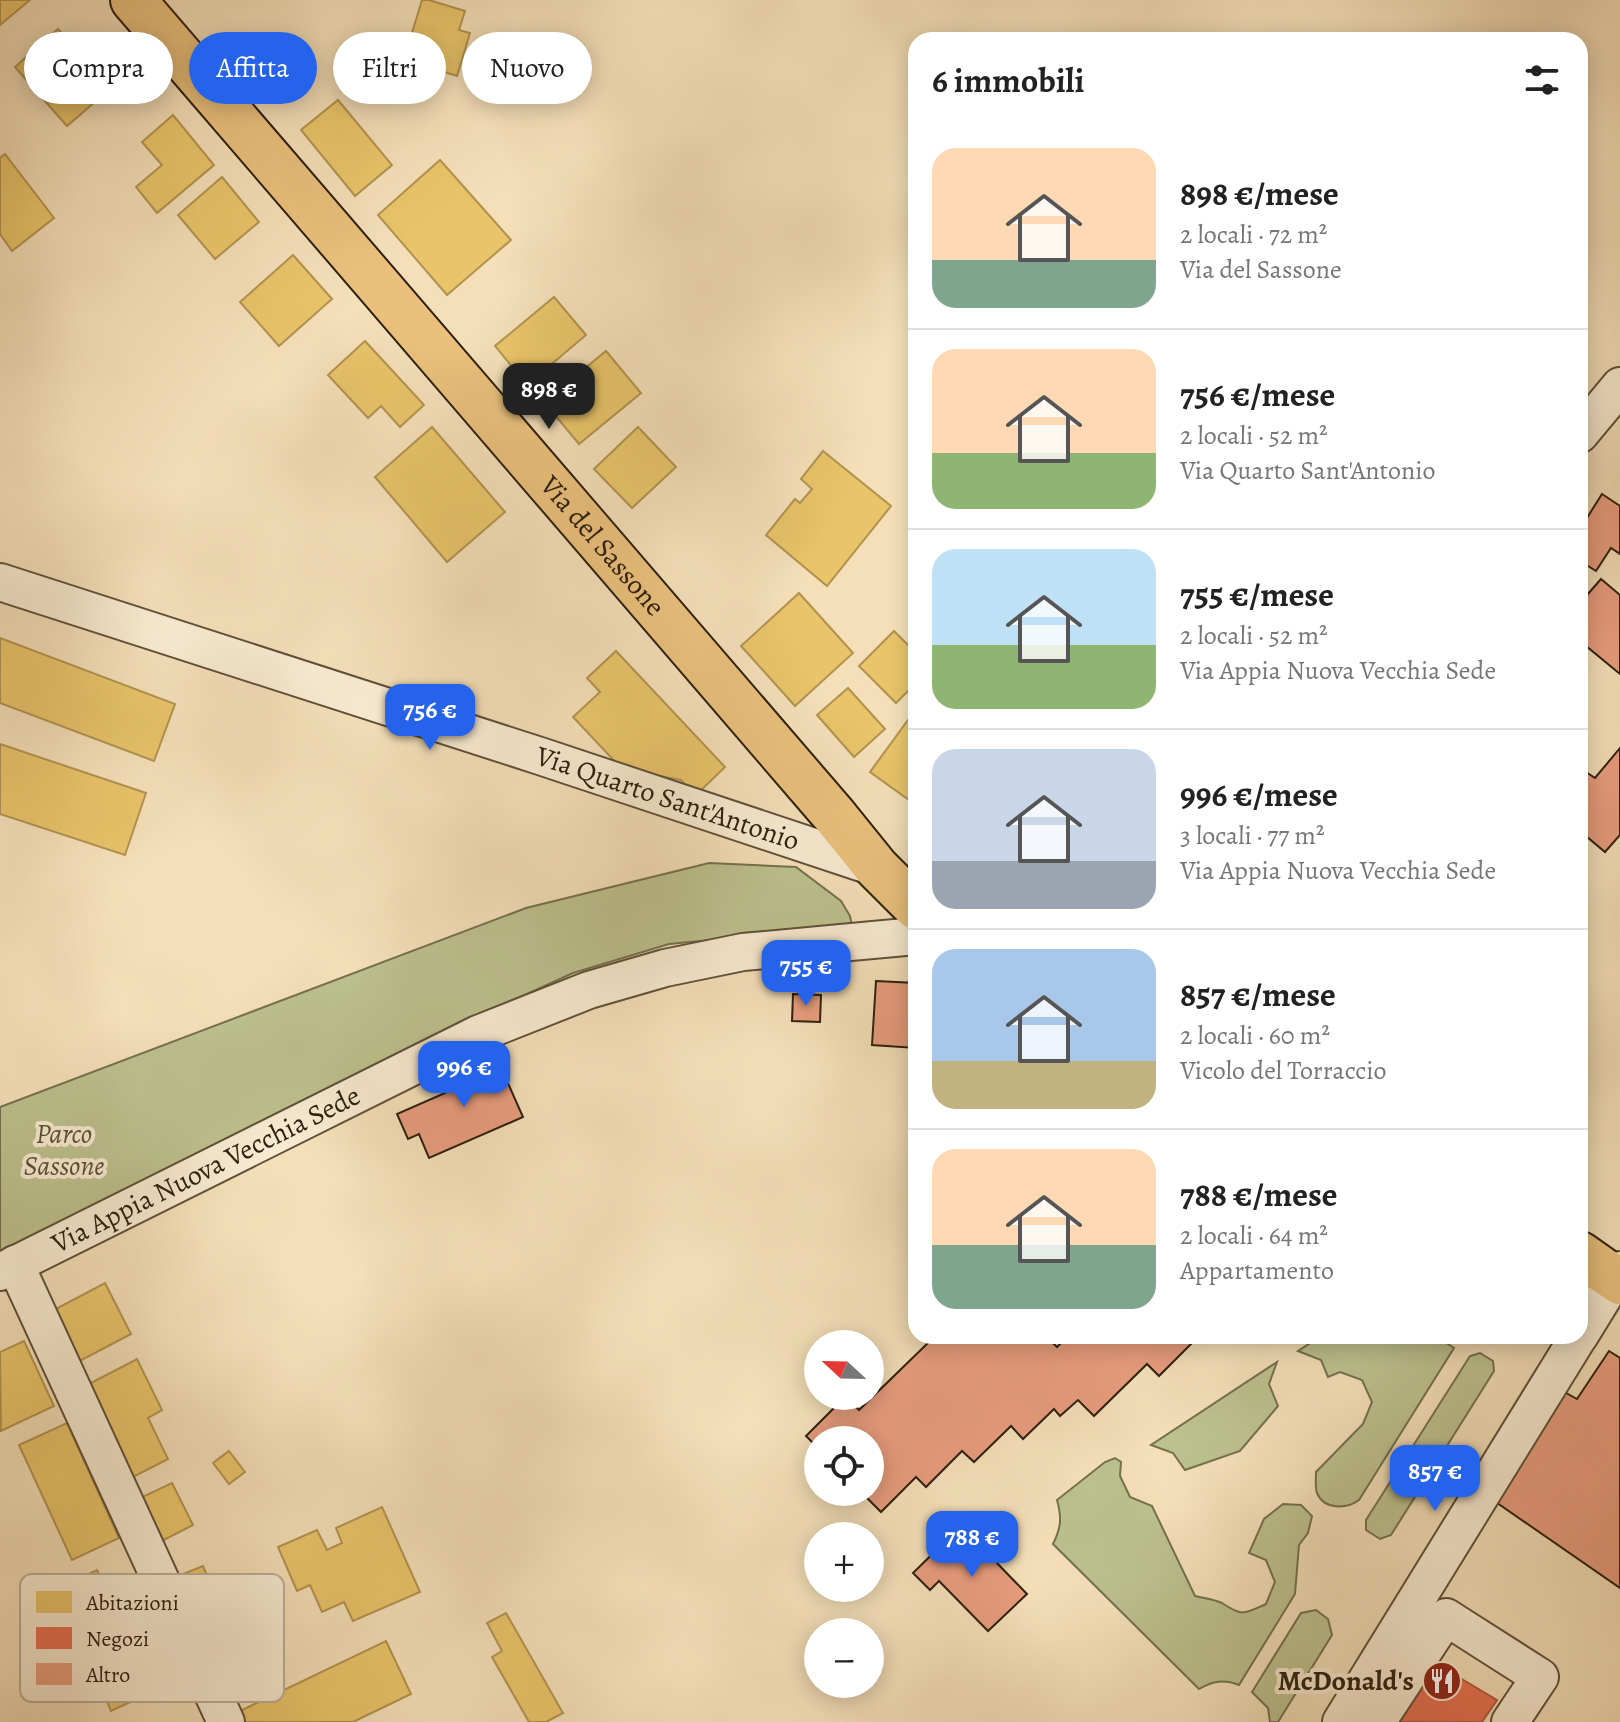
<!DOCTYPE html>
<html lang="it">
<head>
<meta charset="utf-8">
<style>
	body { margin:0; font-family:Alegreya,serif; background:#f2f2f2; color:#222; height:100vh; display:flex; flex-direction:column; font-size:30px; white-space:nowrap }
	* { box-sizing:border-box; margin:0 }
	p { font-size:26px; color:#767676 }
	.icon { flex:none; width:44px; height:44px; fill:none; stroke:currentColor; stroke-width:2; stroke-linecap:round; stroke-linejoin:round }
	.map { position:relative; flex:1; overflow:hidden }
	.panel { position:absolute; left:908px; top:32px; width:680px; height:1312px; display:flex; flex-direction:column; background:#fff; border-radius:24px; box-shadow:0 4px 20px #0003 }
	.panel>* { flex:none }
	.hud { position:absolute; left:24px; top:32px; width:760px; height:72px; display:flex; gap:16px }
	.needle { width:52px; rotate:292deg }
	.buttons { position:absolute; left:804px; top:1330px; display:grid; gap:16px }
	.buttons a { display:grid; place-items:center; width:80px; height:80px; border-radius:50%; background:#fff; box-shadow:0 4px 20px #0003; font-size:40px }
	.price { position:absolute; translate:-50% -68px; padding:0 18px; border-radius:16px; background:#2563eb; color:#fff; font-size:26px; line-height:52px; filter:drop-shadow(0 2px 4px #0008) }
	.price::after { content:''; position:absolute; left:50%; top:48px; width:24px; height:18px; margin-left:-12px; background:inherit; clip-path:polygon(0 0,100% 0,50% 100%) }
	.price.selected { background:#222; color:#fff }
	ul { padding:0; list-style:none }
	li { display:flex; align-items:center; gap:24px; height:200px; padding:0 24px }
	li+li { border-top:2px solid #e0e0e0 }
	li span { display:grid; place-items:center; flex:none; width:224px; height:160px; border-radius:24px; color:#555 }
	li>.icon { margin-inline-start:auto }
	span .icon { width:96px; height:96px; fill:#fffc; stroke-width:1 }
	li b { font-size:34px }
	h2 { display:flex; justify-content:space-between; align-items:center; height:96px; padding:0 24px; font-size:34px }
	.chip { padding:0 28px; border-radius:36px; background:#fff; box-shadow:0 4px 20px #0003; font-size:28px; line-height:72px }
	.chip.selected { background:#2563eb; color:#fff }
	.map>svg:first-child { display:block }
</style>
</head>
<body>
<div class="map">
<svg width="1620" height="1722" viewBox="0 0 1620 1722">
	<rect width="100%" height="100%" fill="#f4dfb8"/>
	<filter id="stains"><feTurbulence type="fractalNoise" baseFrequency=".0025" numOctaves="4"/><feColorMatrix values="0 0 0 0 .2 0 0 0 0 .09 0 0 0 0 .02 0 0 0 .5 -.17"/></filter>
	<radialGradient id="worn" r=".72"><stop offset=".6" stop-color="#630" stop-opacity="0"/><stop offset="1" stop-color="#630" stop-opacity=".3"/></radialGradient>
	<!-- green -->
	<g fill="#bcc18e" stroke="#74704e" stroke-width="2">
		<path d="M709,863L796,867L841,901L850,916L853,931L732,938L669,944L573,973L470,1020L0,1253V1107L526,908Z"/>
		<path d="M1321,1336H1436L1454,1348L1359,1500C1347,1509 1324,1510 1317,1493C1315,1488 1316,1478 1316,1472L1363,1424L1372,1402L1362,1380L1340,1372L1328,1377L1321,1360L1298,1351Z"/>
		<path d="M1480,1353L1493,1361L1494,1371L1391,1535L1380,1539L1366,1530V1520L1470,1356Z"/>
		<path d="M1277,1362L1269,1384L1278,1406L1240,1451L1185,1470L1173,1453L1151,1445Z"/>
		<path d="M1115,1458L1121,1462L1120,1476L1130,1497L1152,1506L1195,1596C1203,1598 1214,1599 1222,1603C1243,1617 1244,1614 1266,1604L1275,1582L1266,1560L1249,1553L1264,1519L1283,1504L1301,1505L1312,1516L1308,1533L1299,1545L1295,1594L1239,1685C1224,1679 1213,1681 1199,1689L1053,1544C1061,1528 1062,1518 1057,1500L1105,1462Z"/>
		<path d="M1316,1610L1328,1619L1332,1635L1278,1722H1270L1268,1708L1252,1692L1301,1613Z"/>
	</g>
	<!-- homes -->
	<g fill="#e9c46a" stroke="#b1934f" stroke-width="2">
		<path d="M0,0H30L0,25Z"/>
		<path d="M422,0H429L465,11L459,30L470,33L457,76L404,59Z"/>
		<path d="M58,29L110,89L67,126L15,67Z"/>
		<path d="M338,100L392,165L355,196L301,130Z"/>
		<path d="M173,115L214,165L157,213L136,187L162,165L142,142Z"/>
		<path d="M5,154L54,218L12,251L0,234V158Z"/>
		<path d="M440,160L511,240L447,295L378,215Z"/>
		<path d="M222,177L259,222L215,259L178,215Z"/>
		<path d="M293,255L332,299L279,346L240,302Z"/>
		<path d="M554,297L586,335L527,385L495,346Z"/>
		<path d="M365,341L424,405L400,427L381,406L368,418L328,375Z"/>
		<path d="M606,351L641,393L579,444L544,402Z"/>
		<path d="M432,427L505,512L447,562L375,477Z"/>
		<path d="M638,427L676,467L632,508L594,469Z"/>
		<path d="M823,451L891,506L827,586L766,535L795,499L800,503L812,489L801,479Z"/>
		<path d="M799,593L853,653L795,706L741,646Z"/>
		<path d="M894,631L916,653V683L896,703L859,666Z"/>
		<path d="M0,638L175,704L154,761L0,703Z"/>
		<path d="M616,651L725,767L695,796L681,780L622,769L573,717L600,692L587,678Z"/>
		<path d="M848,688L885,729L854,757L817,715Z"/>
		<path d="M916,709V805L870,772Z"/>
		<path d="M0,744L146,793L125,855L0,814Z"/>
		<path d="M105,1283L131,1334L78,1362L52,1311Z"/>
		<path d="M24,1341L54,1406L1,1431L0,1352Z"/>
		<path d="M137,1359L162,1410L148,1418L168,1459L133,1477L87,1385Z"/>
		<path d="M67,1423L119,1538L72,1560L19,1445Z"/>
		<path d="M229,1451L245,1472L229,1484L213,1463Z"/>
		<path d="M172,1483L193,1525L158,1543L136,1500Z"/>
		<path d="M382,1507L420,1592L353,1621L344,1602L322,1612L310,1585L297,1591L278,1547L317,1530L327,1550L342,1543L336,1528Z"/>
		<path d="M203,1566L219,1605L238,1597L258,1646L210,1667L173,1578Z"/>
		<path d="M97,1570L110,1598L129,1589L172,1683L111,1711L98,1681L104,1678L62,1587Z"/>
		<path d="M506,1613L563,1713L546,1722H529L492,1657L502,1651L487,1623Z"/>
		<path d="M386,1641L411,1694L353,1722H245L240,1711Z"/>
	</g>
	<!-- shops -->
	<path fill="#e76f51" stroke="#af573d" stroke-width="2" d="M1433,1662L1497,1700L1482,1722H1394Z"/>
	<!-- building -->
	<g fill="#e89d7e" stroke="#2d200f" stroke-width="2">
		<path d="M1602,494L1620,506V554L1611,548L1596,571L1580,561V529Z"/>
		<path d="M1601,579L1620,595V674L1580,641V603Z"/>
		<path d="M1620,748V835L1605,852L1580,831V768L1595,778Z"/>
		<path d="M876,981L916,983V1048L872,1045Z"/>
		<path d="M793,994L821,995L820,1022L792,1021Z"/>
		<path d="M495,1054L523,1117L429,1158L419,1134L408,1139L397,1114L461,1086L455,1071Z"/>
		<path d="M927,1336H1046L1057,1347L1068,1336H1199L1159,1376L1147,1364L1094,1416L1078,1400L1060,1416L1054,1409L1023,1439L1011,1426L974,1462L962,1451L926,1487L916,1477L881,1512L861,1492H870V1440H818V1448L806,1436L846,1396L859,1410L931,1340Z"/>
		<path d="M1609,1351L1620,1358V1588L1490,1498L1559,1389L1577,1399Z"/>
		<path d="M961,1526L1027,1594L988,1631L939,1581L930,1590L913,1573Z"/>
	</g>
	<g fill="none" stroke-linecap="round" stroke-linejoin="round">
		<defs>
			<g id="minor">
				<path d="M1580,434L1620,386"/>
				<path id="s1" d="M0,582L540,756L877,868"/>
				<path d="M15,1264L226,1722"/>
				<path id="s2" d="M0,1272L478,1034L589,990L665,968L743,952L916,936"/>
				<path d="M1580,1335L1620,1270"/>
				<path d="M1341,1722L1579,1336"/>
				<path d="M1377,1722L1446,1617L1540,1677L1510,1722"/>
			</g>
			<g id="major">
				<path id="s3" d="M133,0L835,816L877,868L916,907"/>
				<path d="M1580,1254L1620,1282"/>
			</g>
		</defs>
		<!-- minor casing -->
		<use href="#minor" stroke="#5f5039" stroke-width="40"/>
		<!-- major casing -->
		<use href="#major" stroke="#2d200f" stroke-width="48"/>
		<!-- minor -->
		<use href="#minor" stroke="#f8ead1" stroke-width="36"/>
		<!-- major -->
		<use href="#major" stroke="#eac07c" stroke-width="44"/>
	</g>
	<!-- icons -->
	<defs>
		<symbol id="restaurant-disc" viewBox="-11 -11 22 22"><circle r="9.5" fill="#8f2418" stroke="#f8ead1"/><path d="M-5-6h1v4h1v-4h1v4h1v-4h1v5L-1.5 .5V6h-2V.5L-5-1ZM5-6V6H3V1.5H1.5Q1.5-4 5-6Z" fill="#fff"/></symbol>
	</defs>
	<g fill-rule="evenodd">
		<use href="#restaurant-disc" x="1420" y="1659" width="44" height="44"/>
	</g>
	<g text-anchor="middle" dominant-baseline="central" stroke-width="8" stroke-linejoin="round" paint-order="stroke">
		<!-- street labels -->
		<g font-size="28" fill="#2d200f" stroke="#f8ead1">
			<text stroke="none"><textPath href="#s3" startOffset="720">Via del Sassone</textPath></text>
			<text stroke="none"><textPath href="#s1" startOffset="702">Via Quarto Sant'Antonio</textPath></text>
			<text stroke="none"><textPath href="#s2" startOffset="230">Via Appia Nuova Vecchia Sede</textPath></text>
		</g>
		<!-- park labels -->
		<g font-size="28" font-style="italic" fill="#585035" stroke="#f8ead1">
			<text x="64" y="1134">Parco<tspan x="64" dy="32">Sassone</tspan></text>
		</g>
		<!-- poi labels -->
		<g font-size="28" font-weight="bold" fill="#2d200f" stroke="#f8ead1" text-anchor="end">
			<text x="1414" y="1681">McDonald's</text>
		</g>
	</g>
	<!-- legend -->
	<rect x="20" y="1574" width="264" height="128" rx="12" fill="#f8ead1" stroke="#bbad97" stroke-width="2"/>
	<rect x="36" y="1591" width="36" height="22" fill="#e9c46a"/>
	<rect x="36" y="1627" width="36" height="22" fill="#e76f51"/>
	<rect x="36" y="1663" width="36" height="22" fill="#e89d7e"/>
	<g font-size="22" fill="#2d200f">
		<text x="86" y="1610">Abitazioni</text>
		<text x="86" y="1646">Negozi</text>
		<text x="86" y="1682">Altro</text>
	</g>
	<rect width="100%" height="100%" filter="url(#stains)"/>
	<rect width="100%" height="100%" fill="url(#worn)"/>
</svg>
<div class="buttons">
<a><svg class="needle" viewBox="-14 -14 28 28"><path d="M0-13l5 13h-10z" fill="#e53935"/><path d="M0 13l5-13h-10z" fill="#767676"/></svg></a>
<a><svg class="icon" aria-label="locate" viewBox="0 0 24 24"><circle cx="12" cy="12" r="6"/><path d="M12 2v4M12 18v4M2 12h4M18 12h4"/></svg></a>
<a>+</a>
<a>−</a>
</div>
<b class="price selected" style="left:549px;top:431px">898 €</b>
<b class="price" style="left:430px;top:752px">756 €</b>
<b class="price" style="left:806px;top:1008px">755 €</b>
<b class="price" style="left:464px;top:1109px">996 €</b>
<b class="price" style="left:1435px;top:1513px">857 €</b>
<b class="price" style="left:972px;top:1579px">788 €</b>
<div class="hud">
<a class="chip">Compra</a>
<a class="chip selected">Affitta</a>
<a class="chip">Filtri</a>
<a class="chip">Nuovo</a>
</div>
<section class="panel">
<h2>6 immobili<svg class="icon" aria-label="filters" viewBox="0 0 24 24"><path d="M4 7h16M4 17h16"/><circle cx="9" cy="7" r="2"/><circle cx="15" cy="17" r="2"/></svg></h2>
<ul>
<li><span style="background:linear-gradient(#ffd9b3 70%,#7fa58c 0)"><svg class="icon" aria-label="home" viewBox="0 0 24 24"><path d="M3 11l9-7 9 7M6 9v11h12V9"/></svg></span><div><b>898 €/mese</b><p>2 locali · 72 m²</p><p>Via del Sassone</p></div></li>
<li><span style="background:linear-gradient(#ffd9b3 65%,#8fb573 0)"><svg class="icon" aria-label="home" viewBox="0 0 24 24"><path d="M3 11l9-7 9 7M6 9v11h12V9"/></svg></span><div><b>756 €/mese</b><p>2 locali · 52 m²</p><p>Via Quarto Sant'Antonio</p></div></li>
<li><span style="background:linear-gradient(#bfe0f5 60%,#8fb573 0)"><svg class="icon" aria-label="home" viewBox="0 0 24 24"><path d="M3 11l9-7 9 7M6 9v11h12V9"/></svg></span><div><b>755 €/mese</b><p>2 locali · 52 m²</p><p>Via Appia Nuova Vecchia Sede</p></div></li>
<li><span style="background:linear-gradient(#c9d6e8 70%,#9aa5b1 0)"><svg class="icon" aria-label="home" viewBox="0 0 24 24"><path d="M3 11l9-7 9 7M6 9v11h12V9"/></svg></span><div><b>996 €/mese</b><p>3 locali · 77 m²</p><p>Via Appia Nuova Vecchia Sede</p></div></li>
<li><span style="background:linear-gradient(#a9c7e8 70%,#c2b280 0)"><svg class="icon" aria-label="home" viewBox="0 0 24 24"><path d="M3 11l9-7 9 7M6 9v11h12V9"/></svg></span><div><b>857 €/mese</b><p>2 locali · 60 m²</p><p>Vicolo del Torraccio</p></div></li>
<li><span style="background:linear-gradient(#ffd9b3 60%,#7fa58c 0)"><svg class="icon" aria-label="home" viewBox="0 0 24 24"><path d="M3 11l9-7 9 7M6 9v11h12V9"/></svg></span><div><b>788 €/mese</b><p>2 locali · 64 m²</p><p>Appartamento</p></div></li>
</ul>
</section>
</div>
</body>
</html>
